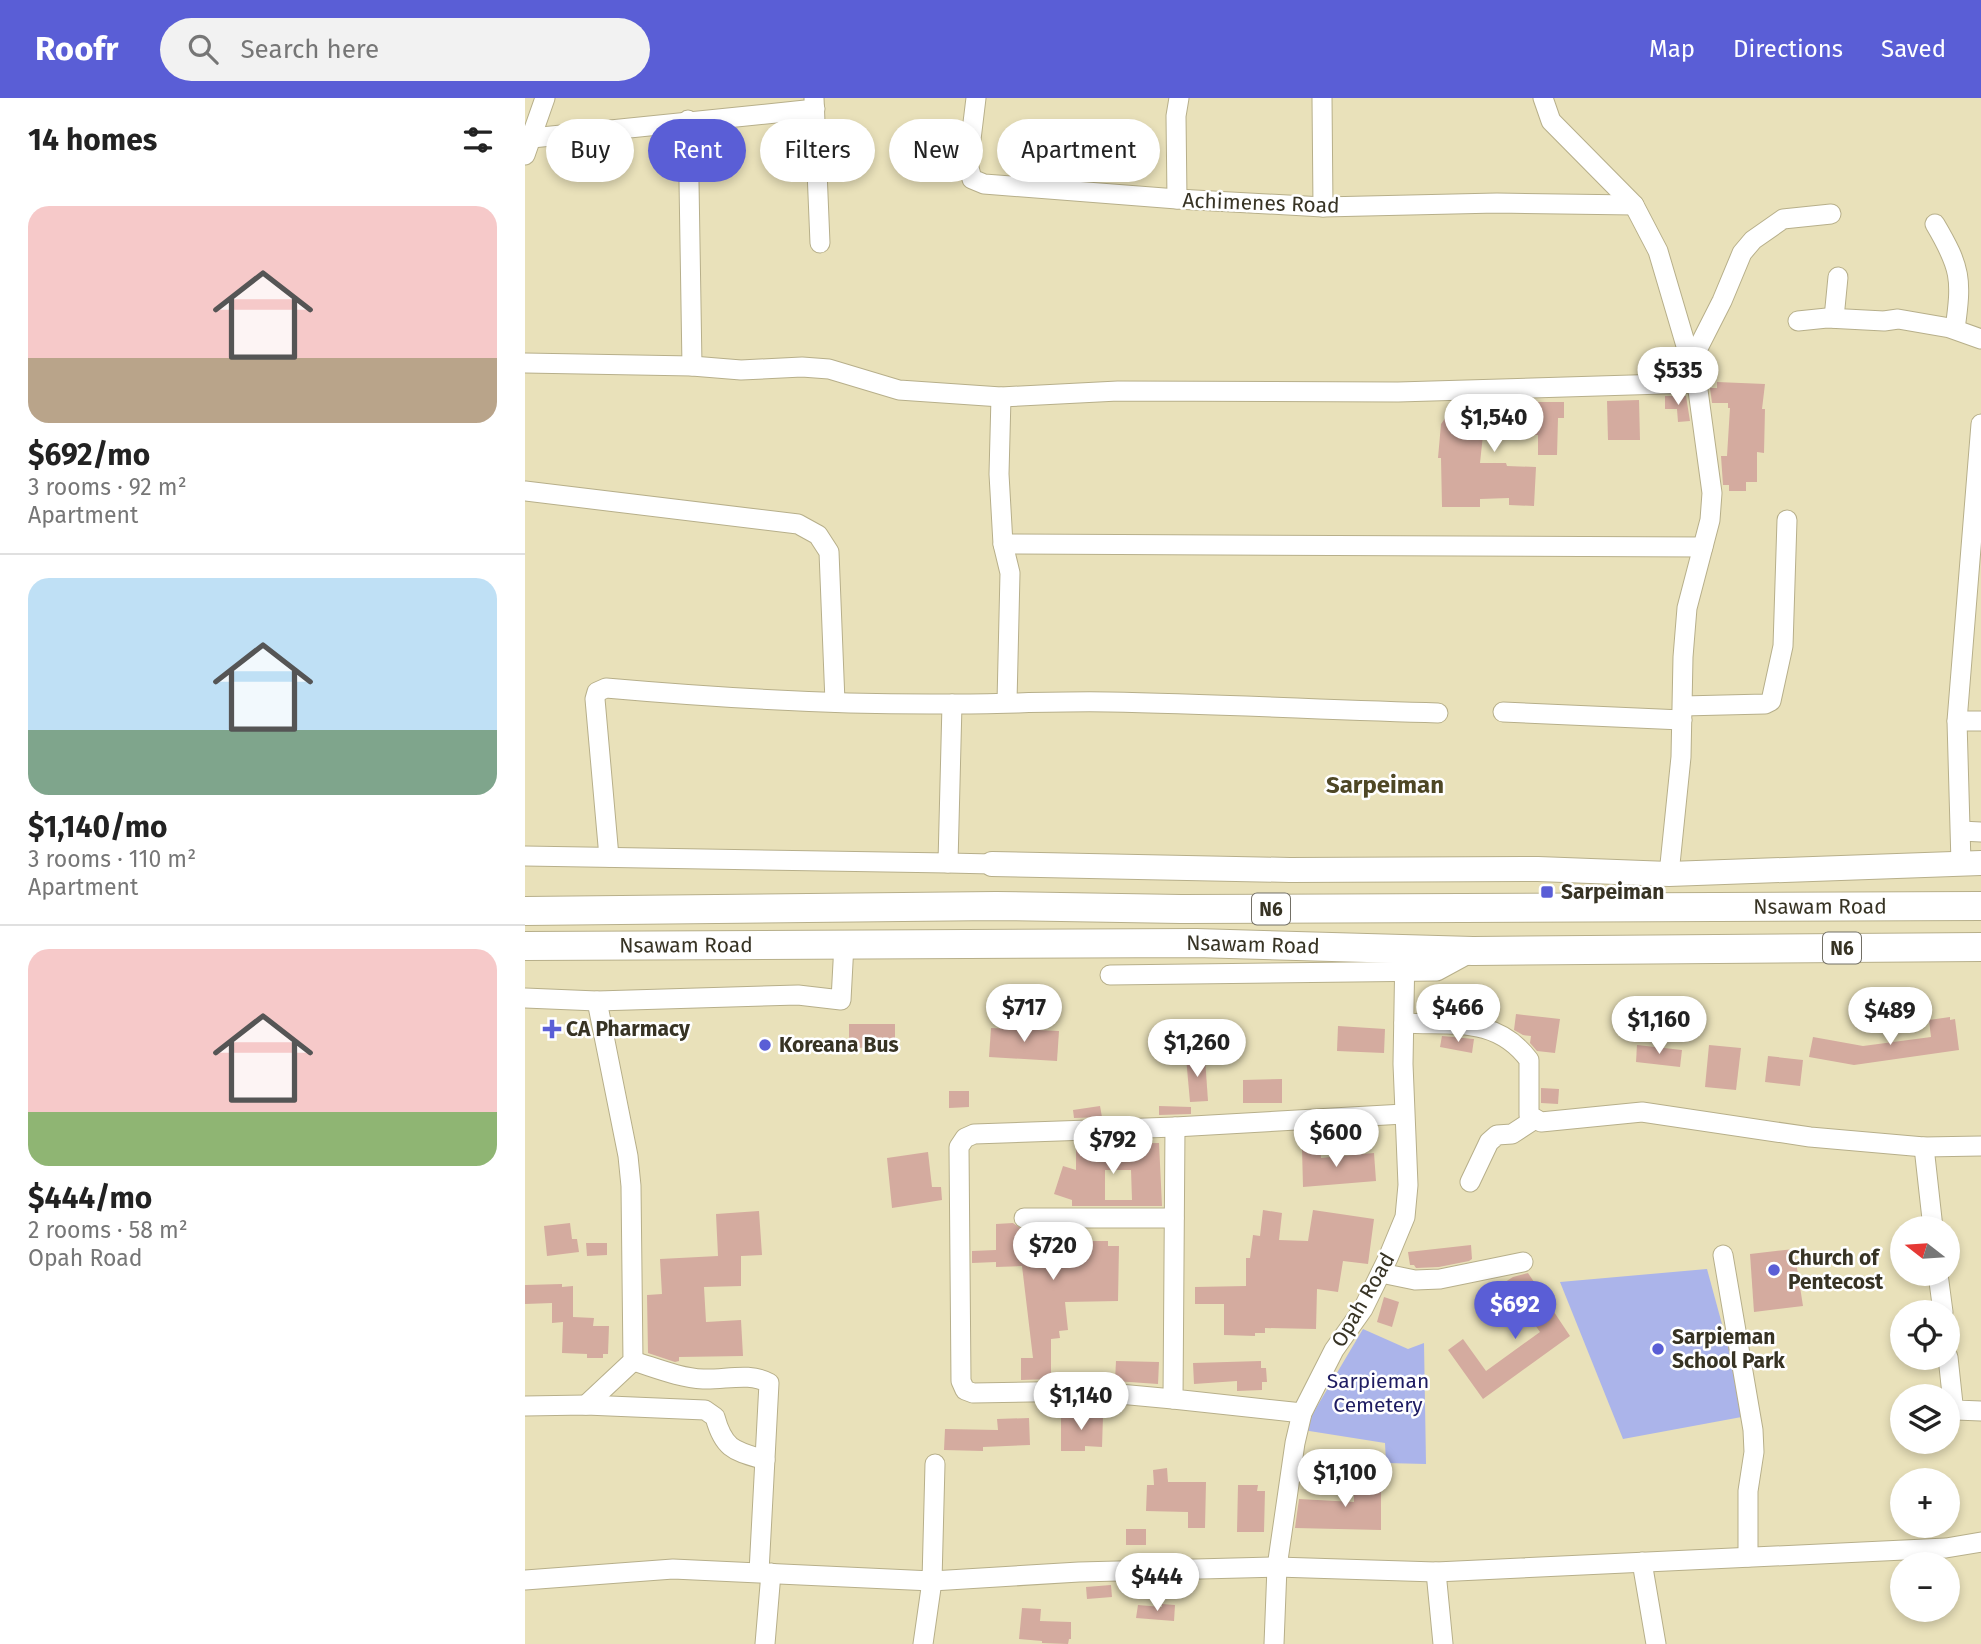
<!DOCTYPE html>
<html lang="en">
<head>
<meta charset="utf-8">
<style>
	body { margin:0; font-family:"Fira Sans",sans-serif; background:#f2f2f2; color:#222; height:100vh; display:flex; flex-direction:column; font-size:26px; white-space:nowrap }
	* { box-sizing:border-box; margin:0 }
	p { font-size:23px; color:#767676 }
	.icon { flex:none; width:38px; height:38px; fill:none; stroke:currentColor; stroke-width:2; stroke-linecap:round; stroke-linejoin:round }
	.map { position:relative; flex:1; overflow:hidden }
	.details { display:flex; flex-direction:column; background:#fff; width:525px }
	.details>* { flex:none }
	.hud { position:absolute; left:21px; top:21px; width:665px; height:63px; display:flex; gap:14px }
	.needle { width:46px; rotate:287deg }
	.controls { position:absolute; left:1365px; top:1118px; display:grid; gap:14px }
	.controls a { display:grid; place-items:center; width:70px; height:70px; border-radius:50%; background:#fff; box-shadow:0 4px 10px #0003; font-size:35px }
	.price { position:absolute; translate:-50% -60px; padding:0 16px; border-radius:24px; background:#fff; color:#222; font-size:23px; line-height:46px; filter:drop-shadow(0 2px 4px #0008) }
	.price::after { content:''; position:absolute; left:50%; top:42px; width:21px; height:16px; margin-left:-10px; background:inherit; clip-path:polygon(0 0,100% 0,50% 100%) }
	.price.selected { background:#5a5ed6; color:#fff }
	ul { padding:0; list-style:none }
	li { display:grid; align-content:center; gap:14px; height:371px; padding:0 28px }
	li+li { border-top:2px solid #e0e0e0 }
	li span { display:grid; place-items:center; height:217px; border-radius:21px; color:#555 }
	li>.icon { margin-inline-start:auto }
	span .icon { width:126px; height:126px; fill:#fffc; stroke-width:1 }
	li b { font-size:30px }
	h2 { display:flex; justify-content:space-between; align-items:center; height:84px; padding:0 28px; font-size:30px }
	.tag { padding:0 24px; border-radius:32px; background:#fff; box-shadow:0 4px 10px #0003; font-size:24px; line-height:63px }
	.tag.selected { background:#5a5ed6; color:#fff }
	header { display:flex; align-items:center; gap:42px; box-sizing:border-box; height:98px; padding:0 35px; background:#5a5ed6; color:#fff }
	header strong { font-size:33px }
	nav { display:flex; gap:38px; margin-inline-start:auto; font-size:24px }
	.search { width:490px; height:63px; background:#f2f2f2; display:flex; align-items:center; gap:18px; box-sizing:border-box; padding:0 24px; border-radius:38px; color:#767676; font-size:26px }
	main { display:flex; flex:1; min-height:0 }
	.map>svg:first-child { display:block }
</style>
</head>
<body>
<header>
<strong>Roofr</strong>
<div class="search"><svg class="icon" aria-label="search" viewBox="0 0 24 24"><circle cx="10" cy="10" r="6"/><path d="M15 15l6 6"/></svg>Search here</div>
<nav><a>Map</a><a>Directions</a><a>Saved</a></nav>
</header>
<main>
<section class="details">
<h2>14 homes<svg class="icon" aria-label="filters" viewBox="0 0 24 24"><path d="M4 7h16M4 17h16"/><circle cx="9" cy="7" r="2"/><circle cx="15" cy="17" r="2"/></svg></h2>
<ul>
<li><span style="background:linear-gradient(#f6c9c9 70%,#b9a48a 0)"><svg class="icon" aria-label="home" viewBox="0 0 24 24"><path d="M3 11l9-7 9 7M6 9v11h12V9"/></svg></span><div><b>$692/mo</b><p>3 rooms · 92 m²</p><p>Apartment</p></div></li>
<li><span style="background:linear-gradient(#bfe0f5 70%,#7fa58c 0)"><svg class="icon" aria-label="home" viewBox="0 0 24 24"><path d="M3 11l9-7 9 7M6 9v11h12V9"/></svg></span><div><b>$1,140/mo</b><p>3 rooms · 110 m²</p><p>Apartment</p></div></li>
<li><span style="background:linear-gradient(#f6c9c9 75%,#8fb573 0)"><svg class="icon" aria-label="home" viewBox="0 0 24 24"><path d="M3 11l9-7 9 7M6 9v11h12V9"/></svg></span><div><b>$444/mo</b><p>2 rooms · 58 m²</p><p>Opah Road</p></div></li>
</ul>
</section>
<div class="map">
<svg width="1456" height="1546" viewBox="0 0 1456 1546">
	<rect width="100%" height="100%" fill="#e9e1ba"/>
	<!-- green -->
	<g fill="#abb4ea">
		<path d="M1182,1171L1222,1318L1098,1341L1035,1184Z"/>
		<path d="M838,1231L883,1251L899,1245L901,1366L861,1365L860,1345L778,1332Z"/>
	</g>
	<!-- building -->
	<g fill="#d4ab9f" fill-rule="evenodd">
		<path d="M1192,284L1240,286L1237,311H1240L1239,355L1232,354V384H1221V393H1204V387H1198L1196,358H1202L1205,310H1203V305H1187L1185,290H1192Z"/>
		<path d="M1140,298H1161L1165,323L1153,324L1152,311H1140Z"/>
		<path d="M1012,302V304H1039V320H1033L1032,357H1013V337H958L955,365H981L982,368L1011,369L1009,408L984,407V400L955,401V409H917L916,360H913L916,326L924,315L978,319V303Z"/>
		<path d="M1114,302L1115,342H1083L1082,303Z"/>
		<path d="M991,916L1035,921L1030,955L1012,953L1005,945L1006,938L998,937L989,932Z"/>
		<path d="M1425,919V922L1430,921L1434,952L1329,967L1284,959L1288,939L1338,948L1406,939L1404,922Z"/>
		<path d="M324,926H370V949L324,950Z"/>
		<path d="M813,928L860,931L859,955L812,953Z"/>
		<path d="M466,930L534,933L532,963L464,959Z"/>
		<path d="M917,938L949,941L947,955L915,949Z"/>
		<path d="M1112,947L1157,952L1155,969L1111,964Z"/>
		<path d="M1184,947L1216,950L1211,992L1180,989Z"/>
		<path d="M1243,958L1278,962L1275,988L1240,984Z"/>
		<path d="M661,959L680,960L683,1003L665,1004Z"/>
		<path d="M757,981V1005H718V982Z"/>
		<path d="M1016,990L1034,991L1033,1006L1016,1005Z"/>
		<path d="M424,993H444V1009L424,1010Z"/>
		<path d="M575,1008L577,1019L549,1020L548,1012Z"/>
		<path d="M634,1008L666,1009V1016L634,1017Z"/>
		<path d="M580,1044L581,1046L634,1045L637,1108H547V1102L529,1096L538,1068L551,1072V1045ZM580,1072H606L607,1102H580Z"/>
		<path d="M795,1049L796,1060L849,1055L851,1083L778,1089L777,1050Z"/>
		<path d="M403,1054L407,1089H416L417,1102L367,1110L362,1060Z"/>
		<path d="M738,1112L757,1115L754,1142L783,1143L788,1112L849,1121L843,1166L818,1163L813,1194L792,1191L791,1231L740,1230V1235H730V1238L699,1237V1206H670V1189L721,1188V1160H725L728,1137L735,1138Z"/>
		<path d="M234,1113L237,1157L216,1158V1188L179,1189L181,1224L216,1222L218,1258L154,1259V1263L150,1264L123,1255L122,1197L137,1196L135,1161L193,1158L191,1116Z"/>
		<path d="M45,1125L47,1141H52L54,1154L22,1158L19,1128Z"/>
		<path d="M488,1125L498,1132H541V1143H583V1148H594L593,1203L540,1204L543,1232L534,1233L535,1240L526,1241V1281L496,1282V1260H508L497,1168L471,1169V1164L447,1165V1153L471,1152V1126Z"/>
		<path d="M61,1145H82V1157L62,1158Z"/>
		<path d="M946,1147L947,1161L944,1163L914,1169L891,1170L889,1167H885L883,1154Z"/>
		<path d="M1269,1151L1278,1208L1229,1214L1225,1156Z"/>
		<path d="M1003,1175L1045,1238L958,1301L923,1252L938,1241L961,1273L1015,1234L980,1184L988,1179Z"/>
		<path d="M37,1186V1189L48,1188V1219L69,1220L68,1228H84L83,1256H78V1260H62V1256L37,1255L38,1224L27,1225V1205L0,1206V1187Z"/>
		<path d="M859,1199L874,1204L867,1229L852,1224Z"/>
		<path d="M591,1263L634,1264L633,1286L590,1283Z"/>
		<path d="M736,1263V1270H741L742,1284H737V1292L712,1293V1283L669,1286L668,1265Z"/>
		<path d="M536,1315L578,1318L577,1349L560,1348V1353H536Z"/>
		<path d="M504,1320L505,1347L458,1349V1353L419,1352L420,1331L473,1332L472,1321Z"/>
		<path d="M642,1370L643,1384H681L680,1430H663V1414L621,1413L622,1387H629L628,1372Z"/>
		<path d="M829,1379H856V1432L770,1430L774,1401L829,1404Z"/>
		<path d="M713,1387H733L732,1393H740L739,1434H712Z"/>
		<rect x="601" y="1431" width="20" height="16"/>
		<path d="M586,1487L587,1499L562,1501L561,1489Z"/>
		<path d="M637,1506L650,1507L649,1523L611,1520L613,1507L637,1509Z"/>
		<path d="M497,1510L516,1511L515,1523L546,1524V1541H544L543,1546L517,1545V1543L494,1541Z"/>
	</g>
	<g fill="none" stroke-linecap="round" stroke-linejoin="round">
		<defs>
			<g id="minor">
				<path d="M289,0L295,145"/>
				<path d="M451,0L443,66L447,81L459,86L652,101L798,109L972,105L1109,107"/>
				<path d="M797,0L798,109"/>
				<path d="M1018,0L1026,23L1109,107L1133,153L1172,285L1187,395L1185,422L1162,510L1158,559L1156,659L1144,776"/>
				<path d="M163,22L167,268"/>
				<path d="M7,40L290,11"/>
				<path d="M0,57L20,0"/>
				<path d="M652,101L651,18L654,0"/>
				<path d="M1410,126C1436,170 1437,181 1430,231"/>
				<path d="M1309,220L1313,179"/>
				<path d="M1273,223L1302,220L1359,223L1373,221L1425,230L1456,241"/>
				<path d="M1166,264L1197,203L1217,155L1228,142L1258,121L1306,116"/>
				<path d="M0,265L167,268L216,272L277,269L304,271L374,292L476,299L593,293L873,294L1172,285"/>
				<path d="M476,299L474,376L478,446L485,475L482,604"/>
				<path d="M0,393L273,426L293,437L304,454L310,604"/>
				<path d="M478,446L1178,449"/>
				<path d="M1158,608L1240,606L1246,603L1258,548L1262,422"/>
				<path d="M978,614L1157,622"/>
				<path d="M1432,623H1456"/>
				<path d="M1436,733L1456,734"/>
				<path d="M0,758L423,765L427,606"/>
				<path d="M84,759L70,601L72,594L81,590C195,600 311,607 425,606C478,606 531,603 584,604C694,606 803,612 913,615"/>
				<path d="M423,765L467,766"/>
				<path d="M1436,765L1432,623L1456,326"/>
				<path d="M585,877L912,873L947,854"/>
				<path d="M0,900L72,903L273,897L316,902L319,846"/>
				<path d="M879,925C928,928 971,918 1004,962V1017L1016,1024L1117,1014L1285,1039L1399,1049L1456,1048"/>
				<path d="M650,1029L648,1301L777,1315"/>
				<path d="M1399,1049L1408,1130"/>
				<path d="M945,1084L964,1044L972,1037L987,1036L1010,1021"/>
				<path d="M499,1120H649"/>
				<path d="M1198,1157L1228,1332L1229,1354L1223,1393V1459"/>
				<path d="M856,1175L890,1182L915,1181L998,1164"/>
				<path d="M1413,1176L1418,1214"/>
				<path d="M1423,1259L1428,1306L1431,1312L1456,1313"/>
				<path d="M108,1263C131,1270 155,1280 178,1281C200,1282 225,1274 244,1285L234,1474"/>
				<path d="M648,1301L562,1293L448,1295L440,1292L436,1283L434,1049L440,1040L449,1036L650,1029L879,1016"/>
				<path d="M61,1307L108,1263L106,1088L103,1058L72,903"/>
				<path d="M0,1308L61,1307L180,1312L190,1319C199,1352 210,1353 240,1362"/>
				<path d="M1117,1464L1131,1546"/>
				<path d="M911,1474L918,1546"/>
				<path d="M0,1482L148,1471L407,1483L554,1474L752,1469L911,1474L1421,1450L1456,1444"/>
				<path d="M240,1546L246,1475"/>
				<path d="M398,1546L407,1483L410,1366"/>
				<path d="M749,1546L752,1469L770,1345L777,1315L809,1252L838,1211L863,1160L880,1119L883,1087L878,966L880,851"/>
			</g>
			<path id="major" d="M467,766L765,772L1013,771L1144,776L1456,765"/>
			<g id="highway">
				<path id="s1" d="M0,813L471,808L656,811L1456,808"/>
				<path id="s2" d="M0,848L671,845L948,853L1456,849"/>
			</g>
		</defs>
		<!-- minor casing -->
		<use href="#minor" stroke="#b7af8a" stroke-width="21"/>
		<!-- major casing -->
		<use href="#major" stroke="#b7af8a" stroke-width="26"/>
		<!-- highway casing -->
		<use href="#highway" stroke="#b7af8a" stroke-width="30"/>
		<!-- minor -->
		<use href="#minor" stroke="#fff" stroke-width="19"/>
		<!-- major -->
		<use href="#major" stroke="#fff" stroke-width="24"/>
		<!-- highway -->
		<use href="#highway" stroke="#fff" stroke-width="28"/>
	</g>
	<!-- markers -->
	<g fill="#5a5ed6" stroke="#fff" stroke-width="2.5">
		<rect x="1015" y="787" width="14" height="14" rx="3.5"/>
		<path d="M23.5 920.5h7v7h7v7h-7v7h-7v-7h-7v-7h7z"/>
		<circle cx="240" cy="947" r="7"/>
		<circle cx="1249" cy="1172" r="7"/>
		<circle cx="1133" cy="1251" r="7"/>
	</g>
	<g text-anchor="middle" dominant-baseline="central" stroke-width="5" stroke-linejoin="round" paint-order="stroke">
		<!-- shield labels -->
		<g fill="#fff" stroke="#737066" stroke-width="2">
			<rect x="727" y="795.5" width="38" height="31" rx="5"/>
			<rect x="1298" y="834.5" width="38" height="31" rx="5"/>
		</g>
		<g font-size="19" font-weight="bold" fill="#373324">
			<text x="746" y="811">N6</text>
			<text x="1317" y="850">N6</text>
		</g>
		<!-- street labels -->
		<g font-size="21" fill="#373324" stroke="#fff">
			<text transform="translate(736 105) rotate(2)">Achimenes Road</text>
			<text stroke="none"><textPath href="#s1" startOffset="1295">Nsawam Road</textPath></text>
			<text stroke="none"><textPath href="#s2" startOffset="728">Nsawam Road</textPath></text>
			<text stroke="none"><textPath href="#s2" startOffset="161">Nsawam Road</textPath></text>
			<text transform="translate(838 1202) rotate(-60)">Opah Road</text>
		</g>
		<!-- poi labels -->
		<g font-size="21" font-weight="bold" fill="#373324" stroke="#fff" text-anchor="start">
			<text x="1036" y="794">Sarpeiman</text>
			<text x="41" y="931">CA Pharmacy</text>
			<text x="254" y="947">Koreana Bus</text>
			<text x="1263" y="1160">Church of<tspan x="1263" dy="24">Pentecost</tspan></text>
			<text x="1147" y="1239">Sarpieman<tspan x="1147" dy="24">School Park</tspan></text>
		</g>
		<!-- park labels -->
		<g font-size="21" fill="#1e1c62" stroke="#fff">
			<text x="853" y="1283">Sarpieman<tspan x="853" dy="24">Cemetery</tspan></text>
		</g>
		<!-- quarter labels -->
		<g font-size="24" font-weight="bold" fill="#4e4725" stroke="#fff">
			<text x="860" y="687">Sarpeiman</text>
		</g>
	</g>
</svg>
<div class="controls">
<a><svg class="needle" viewBox="-14 -14 28 28"><path d="M0-13l5 13h-10z" fill="#e53935"/><path d="M0 13l5-13h-10z" fill="#767676"/></svg></a>
<a><svg class="icon" aria-label="locate" viewBox="0 0 24 24"><circle cx="12" cy="12" r="6"/><path d="M12 2v4M12 18v4M2 12h4M18 12h4"/></svg></a>
<a><svg class="icon" aria-label="layers" viewBox="0 0 24 24"><path d="M12 4l9 5-9 5-9-5zM3 14l9 5 9-5"/></svg></a>
<a>+</a>
<a>−</a>
</div>
<b class="price" style="left:1153px;top:309px">$535</b>
<b class="price" style="left:969px;top:356px">$1,540</b>
<b class="price" style="left:499px;top:946px">$717</b>
<b class="price" style="left:933px;top:946px">$466</b>
<b class="price" style="left:1365px;top:949px">$489</b>
<b class="price" style="left:1134px;top:958px">$1,160</b>
<b class="price" style="left:672px;top:981px">$1,260</b>
<b class="price" style="left:811px;top:1071px">$600</b>
<b class="price" style="left:588px;top:1078px">$792</b>
<b class="price" style="left:528px;top:1184px">$720</b>
<b class="price selected" style="left:990px;top:1243px">$692</b>
<b class="price" style="left:556px;top:1334px">$1,140</b>
<b class="price" style="left:820px;top:1411px">$1,100</b>
<b class="price" style="left:632px;top:1515px">$444</b>
<div class="hud">
<a class="tag">Buy</a>
<a class="tag selected">Rent</a>
<a class="tag">Filters</a>
<a class="tag">New</a>
<a class="tag">Apartment</a>
</div>
</div>
</main>
</body>
</html>
